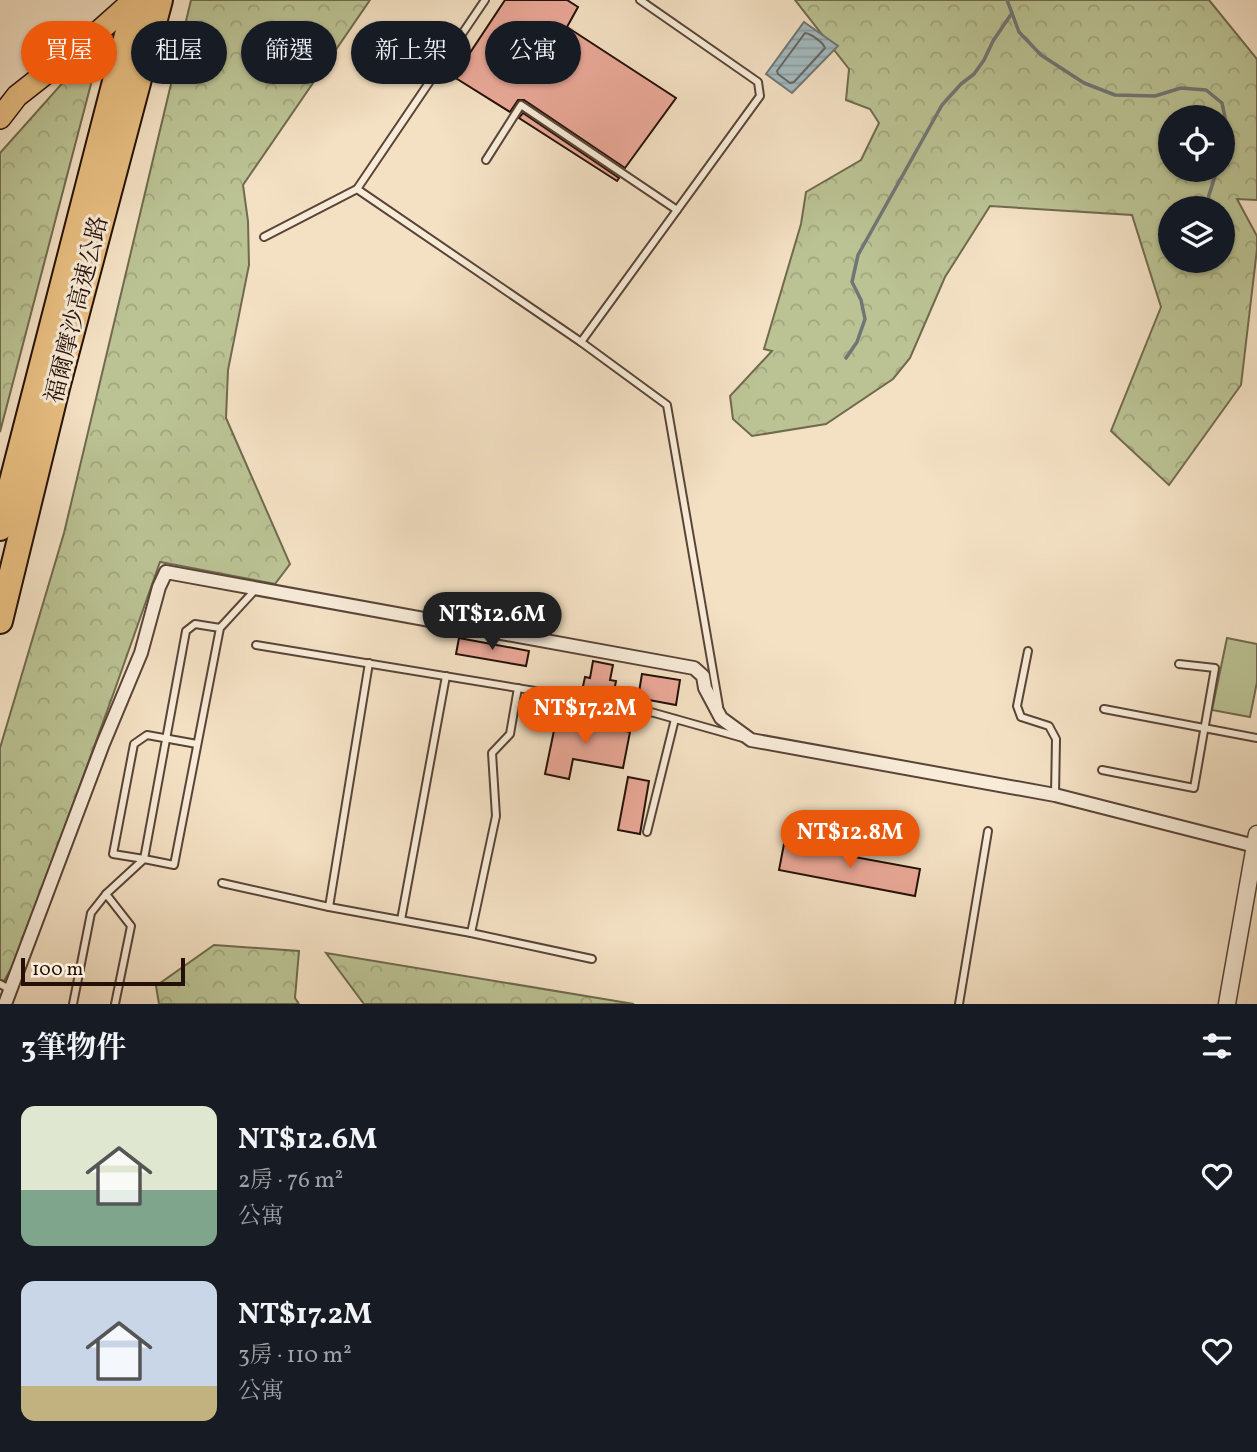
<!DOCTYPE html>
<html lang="zh-TW">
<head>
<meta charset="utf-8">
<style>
	body { margin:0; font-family:Vollkorn,"Noto Serif TC",serif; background:#20242c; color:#f1f3f6; height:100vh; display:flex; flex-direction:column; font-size:26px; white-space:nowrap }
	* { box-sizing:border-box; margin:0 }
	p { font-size:23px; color:#9ea1a6 }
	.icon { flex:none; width:38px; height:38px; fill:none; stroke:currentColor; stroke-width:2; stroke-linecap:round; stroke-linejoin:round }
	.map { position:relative; height:1004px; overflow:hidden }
	.drawer { display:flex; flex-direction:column; background:#171b24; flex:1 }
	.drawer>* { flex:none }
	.top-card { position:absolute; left:21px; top:21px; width:700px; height:63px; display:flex; gap:14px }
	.tools { position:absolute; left:1158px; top:105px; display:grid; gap:14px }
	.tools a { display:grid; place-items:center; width:77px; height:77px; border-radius:50%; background:#171b24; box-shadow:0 2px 5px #0004; font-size:35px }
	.scale { position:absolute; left:21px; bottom:18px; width:164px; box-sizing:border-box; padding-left:7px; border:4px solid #251008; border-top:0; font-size:19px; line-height:24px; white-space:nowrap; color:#251008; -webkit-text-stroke:5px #f8ecd9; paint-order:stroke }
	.price { position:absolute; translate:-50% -60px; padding:0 16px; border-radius:24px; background:#ea580c; color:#fff; font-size:23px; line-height:46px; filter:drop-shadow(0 2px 4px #0008) }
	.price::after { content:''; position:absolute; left:50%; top:42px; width:21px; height:16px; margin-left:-10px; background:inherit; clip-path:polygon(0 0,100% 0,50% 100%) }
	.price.on { background:#222; color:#fff }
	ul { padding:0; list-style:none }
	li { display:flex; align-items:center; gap:21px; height:175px; padding:0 21px }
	li span { display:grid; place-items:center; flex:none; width:196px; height:140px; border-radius:14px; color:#555 }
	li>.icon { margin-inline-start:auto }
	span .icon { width:84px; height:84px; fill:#fffc; stroke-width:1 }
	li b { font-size:30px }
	h2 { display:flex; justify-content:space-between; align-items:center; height:84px; padding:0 21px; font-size:30px }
	.pill { padding:0 24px; border-radius:32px; background:#171b24; box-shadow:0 2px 5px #0004; font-size:24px; line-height:63px }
	.pill.on { background:#ea580c; color:#fff }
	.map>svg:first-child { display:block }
</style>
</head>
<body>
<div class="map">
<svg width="1257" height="1004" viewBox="0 0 1257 1004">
	<defs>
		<pattern id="forest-crowns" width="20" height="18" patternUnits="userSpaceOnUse" patternTransform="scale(1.75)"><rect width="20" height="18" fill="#bbc394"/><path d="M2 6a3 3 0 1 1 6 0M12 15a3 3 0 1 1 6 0" fill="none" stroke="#a1a67e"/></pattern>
		<pattern id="water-rules" width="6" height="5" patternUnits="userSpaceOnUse" patternTransform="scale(1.75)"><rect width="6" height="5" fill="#a2babf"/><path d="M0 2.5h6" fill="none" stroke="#8b9fa3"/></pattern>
	</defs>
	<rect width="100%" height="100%" fill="#f4e1c4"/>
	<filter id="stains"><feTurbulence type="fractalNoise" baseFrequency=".00286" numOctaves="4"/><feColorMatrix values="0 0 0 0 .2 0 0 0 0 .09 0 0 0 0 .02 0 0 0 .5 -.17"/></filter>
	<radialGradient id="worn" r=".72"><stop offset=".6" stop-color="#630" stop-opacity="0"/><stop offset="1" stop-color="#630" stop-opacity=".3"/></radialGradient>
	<!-- forest -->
	<g fill="url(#forest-crowns)" stroke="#706a4e" stroke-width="2" fill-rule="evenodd">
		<path d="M191,0H370L243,185L248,221L249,265L228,370L226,418L290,564L275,584L160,562L114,692L17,958L4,981L0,980V748L64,533Z"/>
		<path d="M795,0H1209L1257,59V200L1237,199L1257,236V249L1241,385L1169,485L1111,431L1161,307L1132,215L990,206L945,277L910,358L893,379L826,424L752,436L733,419L730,396L772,351L764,349L801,224L806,192L861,160L879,123L870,109L846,100L849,69ZM1171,117H1223V170H1171ZM1171,208H1223V261H1171Z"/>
		<path d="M97,61L0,432V153L66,79Z"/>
		<path d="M214,945L299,951L295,998L299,1004H159L156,986Z"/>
		<path d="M326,953L634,1004H364Z"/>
	</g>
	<!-- garden -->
	<path fill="#bbc394" stroke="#706a4e" stroke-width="2" d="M1227,638L1257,644V682L1250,717L1212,710Z"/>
	<!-- water -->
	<path fill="url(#water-rules)" stroke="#707676" stroke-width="2" d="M804,22L838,46L792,93L766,74Z"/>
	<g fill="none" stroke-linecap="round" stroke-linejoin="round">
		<!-- shore -->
		<path stroke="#646564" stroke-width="2" d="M805,33C811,34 823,42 825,48L794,82L790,83L778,74L777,71Z"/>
		<!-- stream -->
		<g stroke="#707676" stroke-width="3.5">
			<path d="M1007,0L1019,32L1041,55L1084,83L1115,95L1155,96L1181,88L1206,90L1222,103L1227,127L1223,146"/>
			<path d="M1207,208L1209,195L1217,170"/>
			<path d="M1211,261L1212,265"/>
			<path d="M846,358L857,342L865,319L861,300L852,282L858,255L942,105L961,84L974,74L984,60L993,41L1012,13"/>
		</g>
	</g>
	<!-- building -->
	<g fill="#eaa898" stroke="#251008" stroke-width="2">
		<path d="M505,0H567L578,7L567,27L676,98L625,168L524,100H518L510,112L454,77Z"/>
		<path d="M523,113L619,178L617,181L519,118Z"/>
		<path d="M459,638L529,651L526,666L456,654Z"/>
		<path d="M593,661L613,665L610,680L616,681L613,697L582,691L585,677L590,678Z"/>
		<path d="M642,674L680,680L676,705L638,698Z"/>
		<path d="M557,716L630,732L623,768L573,759L569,779L545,774Z"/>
		<path d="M628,777L649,781L640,834L618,830Z"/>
		<path d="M784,844L920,869L915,896L779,870Z"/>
	</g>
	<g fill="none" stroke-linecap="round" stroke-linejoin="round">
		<defs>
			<g id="service">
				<path d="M486,160L521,105L677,210"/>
				<path d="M357,189L485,0"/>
				<path d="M264,237L357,189L581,342L667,405L719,706"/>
				<path d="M581,342L760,96L758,82L640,0"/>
				<path d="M220,628L195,624L186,631L144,859L174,865L220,628L256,589"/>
				<path d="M256,645L633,707L743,738"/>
				<path d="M1028,651L1017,706L1021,717L1049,726L1056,739L1055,795"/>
				<path d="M1104,709L1257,738"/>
				<path d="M1102,770L1194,788L1215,668L1179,664"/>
				<path d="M647,832L675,719"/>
				<path d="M144,859L113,854L134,744L147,735L197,744"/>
				<path d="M222,883L329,907L369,663"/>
				<path d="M106,894L131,926L115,1004"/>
				<path d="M329,907L471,933L592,959"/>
				<path d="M401,920L446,676"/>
				<path d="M471,933L496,816L492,753L510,734L518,688"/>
				<path d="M0,984L11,990"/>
				<path d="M73,1004L91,913L106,894L144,859"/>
				<path d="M959,1004L988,831"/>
			</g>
			<path id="minor" d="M5,1004L103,744L141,653L159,587L166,572L694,668L703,676L705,688L721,718L751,740L1055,795L1255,846"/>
			<path id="tertiary" d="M1227,1004L1257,834"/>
			<path id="primary" d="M0,118L17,96L97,33L134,0"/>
			<g id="motorway">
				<path d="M0,528L136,0"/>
				<path d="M0,621L57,388L160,0"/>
			</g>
		</defs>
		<!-- service casing -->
		<use href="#service" stroke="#594437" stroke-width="10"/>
		<!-- minor casing -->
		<use href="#minor" stroke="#594437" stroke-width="16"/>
		<!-- tertiary casing -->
		<use href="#tertiary" stroke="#594437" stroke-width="19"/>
		<!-- primary casing -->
		<use href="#primary" stroke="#251008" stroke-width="24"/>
		<!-- motorway casing -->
		<use href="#motorway" stroke="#251008" stroke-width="28"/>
		<!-- service -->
		<use href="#service" stroke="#f8ecd9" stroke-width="6"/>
		<!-- minor -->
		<use href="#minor" stroke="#f8ecd9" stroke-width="12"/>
		<!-- tertiary -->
		<use href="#tertiary" stroke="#f8ecd9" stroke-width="16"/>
		<!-- primary -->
		<use href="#primary" stroke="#eac082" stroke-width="21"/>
		<!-- motorway -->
		<use href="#motorway" stroke="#eac082" stroke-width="24"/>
	</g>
	<g text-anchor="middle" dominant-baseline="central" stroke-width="6" stroke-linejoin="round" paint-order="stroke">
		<!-- street labels -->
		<g font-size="24" fill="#251008" stroke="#f8ecd9">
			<text transform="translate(78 310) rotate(-76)">福爾摩沙高速公路</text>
		</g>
	</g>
	<rect width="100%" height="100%" filter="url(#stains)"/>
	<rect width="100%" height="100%" fill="url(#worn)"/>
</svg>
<div class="tools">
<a><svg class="icon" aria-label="locate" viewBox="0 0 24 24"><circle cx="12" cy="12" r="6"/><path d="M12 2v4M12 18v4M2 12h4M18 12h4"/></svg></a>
<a><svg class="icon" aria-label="layers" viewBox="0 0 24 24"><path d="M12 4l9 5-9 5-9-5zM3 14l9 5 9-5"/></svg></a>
</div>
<div class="scale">100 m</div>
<b class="price on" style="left:492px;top:652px">NT$12.6M</b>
<b class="price" style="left:585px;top:746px">NT$17.2M</b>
<b class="price" style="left:850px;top:870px">NT$12.8M</b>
<div class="top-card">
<a class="pill on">買屋</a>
<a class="pill">租屋</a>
<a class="pill">篩選</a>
<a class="pill">新上架</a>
<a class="pill">公寓</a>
</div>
</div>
<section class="drawer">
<h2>3筆物件<svg class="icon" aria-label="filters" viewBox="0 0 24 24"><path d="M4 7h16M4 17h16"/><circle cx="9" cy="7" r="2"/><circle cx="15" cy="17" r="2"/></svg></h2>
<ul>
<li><span style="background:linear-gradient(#dfe7d0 60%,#7fa58c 0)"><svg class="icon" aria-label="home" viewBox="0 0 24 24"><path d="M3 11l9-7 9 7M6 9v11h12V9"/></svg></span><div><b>NT$12.6M</b><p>2房 · 76 m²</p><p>公寓</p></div><svg class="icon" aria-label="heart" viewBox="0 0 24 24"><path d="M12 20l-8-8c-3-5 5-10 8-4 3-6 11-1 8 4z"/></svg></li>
<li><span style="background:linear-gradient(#c9d6e8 75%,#c2b280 0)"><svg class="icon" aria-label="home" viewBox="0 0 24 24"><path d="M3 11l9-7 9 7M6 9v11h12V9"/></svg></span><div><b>NT$17.2M</b><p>3房 · 110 m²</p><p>公寓</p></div><svg class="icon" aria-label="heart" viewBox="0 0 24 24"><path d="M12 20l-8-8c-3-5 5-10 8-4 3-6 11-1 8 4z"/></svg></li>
</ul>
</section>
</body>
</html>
